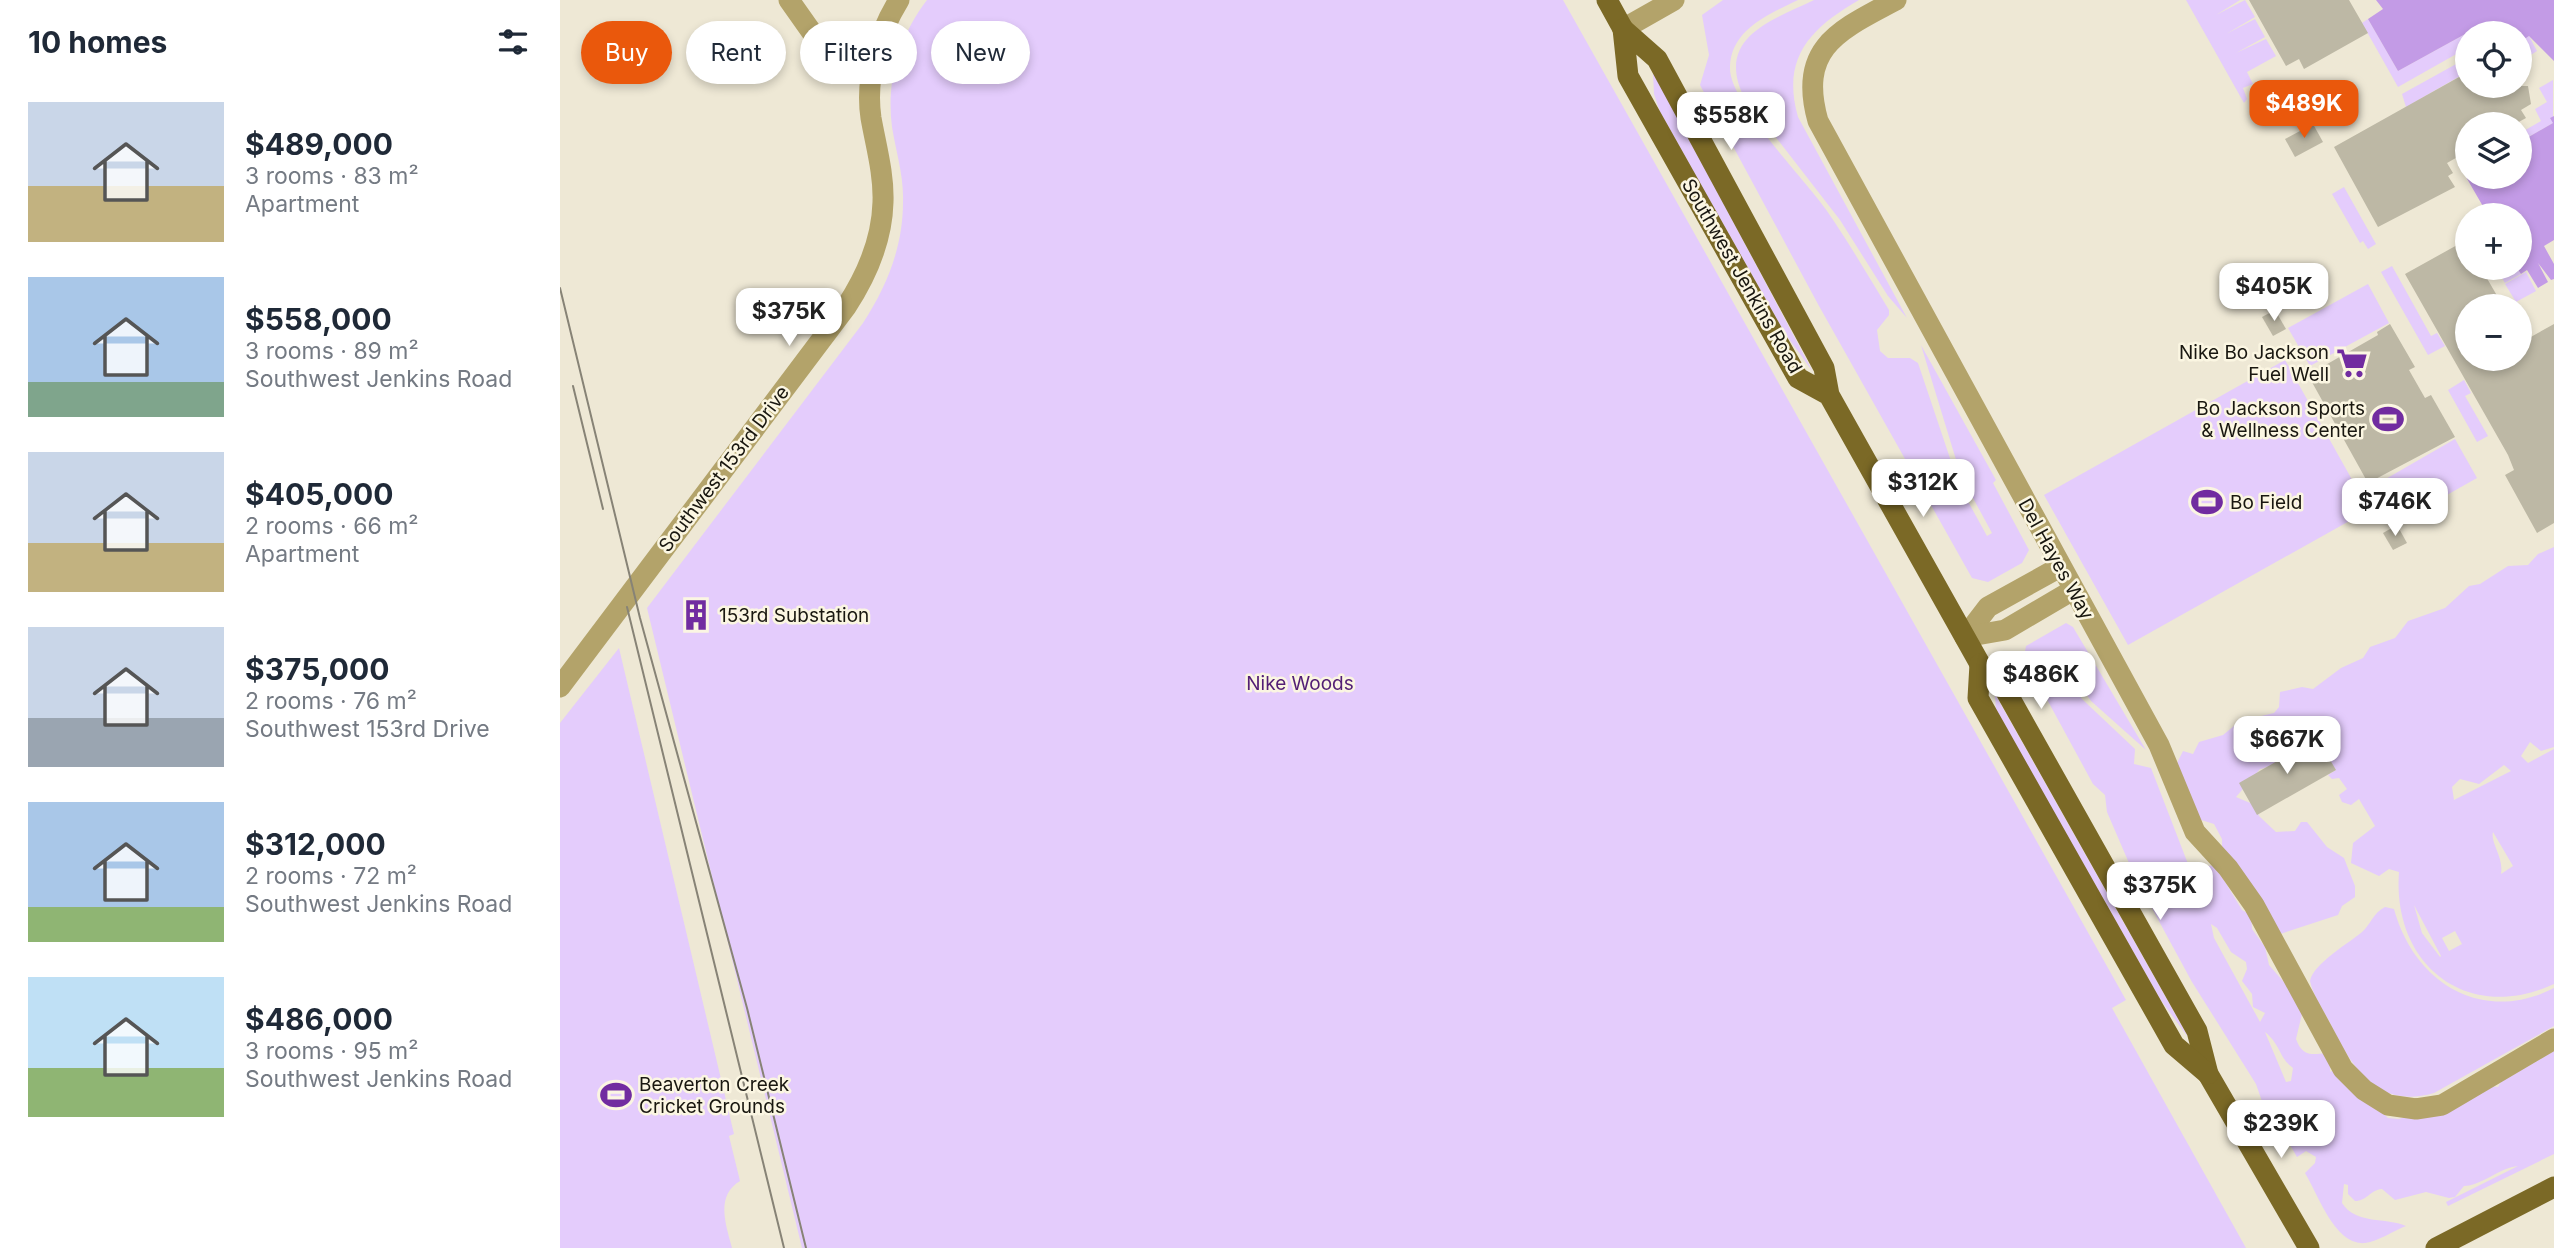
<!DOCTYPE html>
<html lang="en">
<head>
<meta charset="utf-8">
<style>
	body { margin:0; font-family:Inter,sans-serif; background:#f6f6f7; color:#1f2937; height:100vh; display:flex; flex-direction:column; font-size:26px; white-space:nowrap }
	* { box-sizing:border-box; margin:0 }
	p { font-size:23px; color:#747a83 }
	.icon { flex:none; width:38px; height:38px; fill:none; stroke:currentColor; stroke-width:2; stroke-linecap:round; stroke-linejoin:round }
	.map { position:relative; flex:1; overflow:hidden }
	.details { display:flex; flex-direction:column; background:#fff; width:560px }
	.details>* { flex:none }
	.top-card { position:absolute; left:21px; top:21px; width:665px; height:63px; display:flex; gap:14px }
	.tools { position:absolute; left:1895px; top:21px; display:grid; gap:14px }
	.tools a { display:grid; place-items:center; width:77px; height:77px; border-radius:50%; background:#fff; box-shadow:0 4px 10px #0003; font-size:35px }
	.price { position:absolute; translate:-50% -60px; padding:0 16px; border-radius:14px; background:#fff; color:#222; font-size:23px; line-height:46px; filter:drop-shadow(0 2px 4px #0008) }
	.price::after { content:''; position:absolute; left:50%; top:42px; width:21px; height:16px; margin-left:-10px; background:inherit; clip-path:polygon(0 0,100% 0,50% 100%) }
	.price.active { background:#ea580c; color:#fff }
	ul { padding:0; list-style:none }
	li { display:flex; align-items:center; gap:21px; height:175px; padding:0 28px }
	li span { display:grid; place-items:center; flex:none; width:196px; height:140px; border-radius:0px; color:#555 }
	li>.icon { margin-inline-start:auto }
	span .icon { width:84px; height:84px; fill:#fffc; stroke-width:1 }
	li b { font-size:30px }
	h2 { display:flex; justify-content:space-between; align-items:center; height:84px; padding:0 28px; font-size:30px }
	.chip { padding:0 24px; border-radius:32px; background:#fff; box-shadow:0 4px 10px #0003; font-size:24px; line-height:63px }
	.chip.active { background:#ea580c; color:#fff }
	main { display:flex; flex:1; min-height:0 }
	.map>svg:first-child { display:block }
</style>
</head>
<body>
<main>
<section class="details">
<h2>10 homes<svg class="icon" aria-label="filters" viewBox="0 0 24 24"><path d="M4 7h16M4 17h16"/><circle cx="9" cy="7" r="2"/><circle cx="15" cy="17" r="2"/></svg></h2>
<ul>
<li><span style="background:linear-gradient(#c9d6e8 60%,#c2b280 0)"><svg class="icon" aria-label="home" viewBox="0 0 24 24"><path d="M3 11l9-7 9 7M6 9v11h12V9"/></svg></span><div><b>$489,000</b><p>3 rooms · 83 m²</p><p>Apartment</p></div></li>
<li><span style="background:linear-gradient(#a9c7e8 75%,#7fa58c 0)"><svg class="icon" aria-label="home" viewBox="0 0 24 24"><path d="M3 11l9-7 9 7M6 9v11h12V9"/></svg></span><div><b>$558,000</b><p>3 rooms · 89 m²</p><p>Southwest Jenkins Road</p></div></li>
<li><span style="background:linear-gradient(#c9d6e8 65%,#c2b280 0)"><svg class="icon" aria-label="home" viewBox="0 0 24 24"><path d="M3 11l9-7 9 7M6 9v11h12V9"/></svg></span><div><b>$405,000</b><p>2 rooms · 66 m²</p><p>Apartment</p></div></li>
<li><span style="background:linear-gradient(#c9d6e8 65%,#9aa5b1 0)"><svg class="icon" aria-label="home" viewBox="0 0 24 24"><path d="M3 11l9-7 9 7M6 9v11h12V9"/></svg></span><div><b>$375,000</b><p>2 rooms · 76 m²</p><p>Southwest 153rd Drive</p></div></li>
<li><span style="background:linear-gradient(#a9c7e8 75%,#8fb573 0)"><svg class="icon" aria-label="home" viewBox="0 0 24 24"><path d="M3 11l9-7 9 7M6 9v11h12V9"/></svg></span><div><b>$312,000</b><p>2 rooms · 72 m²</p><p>Southwest Jenkins Road</p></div></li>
<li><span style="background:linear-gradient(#bfe0f5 65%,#8fb573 0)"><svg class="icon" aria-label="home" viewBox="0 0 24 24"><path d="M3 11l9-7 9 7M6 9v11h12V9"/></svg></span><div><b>$486,000</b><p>3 rooms · 95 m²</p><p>Southwest Jenkins Road</p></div></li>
</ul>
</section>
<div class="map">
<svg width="1994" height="1248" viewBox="0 0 1994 1248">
	<rect width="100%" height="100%" fill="#eee8d5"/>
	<!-- green -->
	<g fill="#e4ccfc" fill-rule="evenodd">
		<path d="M367,0H1003L1566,1000L1552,1008L1686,1248H242L87,608L303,323C327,286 343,247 343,202C344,176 336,152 332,127C326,82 339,36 367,0Z"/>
		<path d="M1163,0H1238C1210,14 1171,29 1170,67C1168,102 1245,179 1267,211C1289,243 1309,277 1329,310V315L1317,330L1320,351L1328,358H1350L1358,363L1399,485L1427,536L1432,533L1401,476L1361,345L1436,480L1433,483L1469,550L1462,563L1428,582L1412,578L1259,306L1140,85L1149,55L1142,15Z"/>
		<path d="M1254,0H1299C1251,28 1221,57 1238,117L1347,318L1328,296L1280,220L1183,95C1156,37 1213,20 1254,0Z"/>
		<path d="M1626,0H1680L1656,15L1685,0L1695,17L1666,34L1695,19L1705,37L1676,53L1706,39L1716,56L1687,72L1693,84L1683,88L1687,99L1684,103Z"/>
		<path d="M1808,19L1838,71L1927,22L1933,33H1908L1907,48L1838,87L1802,23Z"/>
		<path d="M1960,36L1963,39L1969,36L1977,51L1964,59L1960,53Z"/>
		<path d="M1907,58V72L1846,107L1842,94Z"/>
		<path d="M1093,74L1095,75L1253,372L1226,335L1100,112L1094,94Z"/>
		<path d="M1993,80V123L1960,142V133L1981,121L1975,109L1987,102L1979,88Z"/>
		<path d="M1784,187L1816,244L1808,249L1803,241L1800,243L1772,194Z"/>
		<path d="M1832,266L1871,336L1877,333L1885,346L1868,355L1821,272Z"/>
		<path d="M1936,268H1957L1961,274L1945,283Z"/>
		<path d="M1966,272L1976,291L1956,302L1945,284Z"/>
		<path d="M1808,284L1829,323L1750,366L1728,328Z"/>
		<path d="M1725,360L1809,510L1568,645L1484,495Z"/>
		<path d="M1904,380L1911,393L1905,396L1928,436L1917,442L1888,390Z"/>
		<path d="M1895,439L1917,478L1839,522L1817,484Z"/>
		<path d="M1994,547V747L1981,751L1970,742L1961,756L1968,763L1994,749V984C1907,1024 1832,965 1839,872L1829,869L1819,876L1791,863L1793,843L1815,826L1799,799L1791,805L1782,802L1779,795L1787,789L1779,778L1772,779L1768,775L1776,770L1770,761L1774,753L1773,748L1757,739C1745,746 1712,767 1700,769L1676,797L1695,805L1699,816L1716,832L1735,831L1741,822H1747L1767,847L1784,858L1795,886V897L1782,906L1778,915L1720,934L1662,851V839L1654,824L1638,819L1616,765L1623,751L1633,754L1639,742L1663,735L1680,721L1714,713L1719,707L1720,692L1742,687L1753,689L1781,668L1803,658L1810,647L1835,638L1848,621L1885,608L1909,586L1920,584L1948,566L1968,565L1978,554ZM1944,765L1951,771L1894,800L1892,787L1900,779L1919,784ZM1933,832L1953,866L1941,874C1944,857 1930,843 1933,832ZM1854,905L1881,956L1880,957L1862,933ZM1895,931L1902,944L1889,951L1882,938Z"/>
		<path d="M1506,623L1513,627L1586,750L1531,701L1509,670L1503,674L1522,699L1575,749L1574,764L1591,768L1640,895L1648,891L1642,880V867L1655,865L1682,910L1691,915L1692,929L1705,947L1709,965L1729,988L1742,1014L1736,1039C1742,1056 1751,1055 1766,1053L1771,1058L1770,1072L1775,1069L1828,1118L1839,1119L1929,1086L1938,1087L1941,1082L1994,1051V1154L1888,1206L1886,1202L1958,1166C1941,1167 1921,1186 1904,1186L1895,1197L1889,1198L1866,1192L1835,1200L1822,1189C1810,1190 1807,1201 1795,1201L1788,1194V1185L1784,1184L1782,1203C1796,1225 1826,1217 1846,1226C1833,1231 1819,1241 1805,1243C1775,1246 1759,1196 1745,1173L1755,1163L1756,1157L1746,1151L1737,1157L1712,1113L1705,1110L1696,1084L1632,982L1575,877L1547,812L1545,795L1533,784L1464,657L1466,646ZM1651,924L1657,928L1671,952L1686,962L1687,969L1682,981L1692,994L1693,1007L1705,1013L1700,1022L1654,938ZM1705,1032C1721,1045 1719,1058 1733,1068L1731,1081L1726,1082Z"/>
		<path d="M59,648L174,1134L169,1136L180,1181C155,1196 166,1225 172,1248H0V723Z"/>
		<path d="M1435,694L1627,1035V1036L1600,999L1436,710Z"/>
		<path d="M1825,907L1834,909C1854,982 1921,1025 1994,988V1026L1874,1093C1815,1110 1791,1065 1769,1021C1762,1008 1753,995 1750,981C1753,964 1789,943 1802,932C1811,924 1813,913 1825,907Z"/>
	</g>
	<!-- water -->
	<g fill="#c39be6">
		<path d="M1816,0H1994V61L1969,36L1963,40L1960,33H1949L1945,27L1933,33L1927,22L1838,71L1808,19L1823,9Z"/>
		<path d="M1994,116V240L1984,246L1994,264V279L1991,280L1978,263L1988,282L1978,288L1967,270L1961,274L1957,268H1960V215H1928L1906,177H1960V142L1993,123L1990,118Z"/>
	</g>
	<!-- building -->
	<g fill="#bdb8a5">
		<path d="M1689,0H1789L1808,33L1744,69L1739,59L1726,66Z"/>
		<path d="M1908,72V86H1968L1971,104L1961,110L1966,118L1955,124H1908V151L1887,163L1893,173L1888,176L1895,187L1818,227L1774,147Z"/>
		<path d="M1753,124L1763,142L1735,157L1725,139Z"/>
		<path d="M1908,239V268H1921L1943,306H1908V359H1960V343L1994,324V523L1977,533L1945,475L1954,470L1948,455L1845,274Z"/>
		<path d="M1715,310L1726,329L1713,336L1702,317Z"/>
		<path d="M1830,324L1855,367L1849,370L1865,398L1871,395L1895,437L1808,483L1748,375L1818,335L1817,332Z"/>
		<path d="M1837,525L1847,543L1833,550L1823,533Z"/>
		<path d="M1757,738L1776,770L1697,815L1679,783Z"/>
	</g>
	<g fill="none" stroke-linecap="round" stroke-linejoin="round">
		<!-- minor -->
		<g stroke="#b3a36a" stroke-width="21">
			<path d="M229,0L253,34L265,46L314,60"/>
			<path d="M1336,0C1280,30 1237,47 1258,121L1599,745L1635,832L1668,868L1694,905L1783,1069L1804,1090L1828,1105L1856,1109L1882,1105L1994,1039"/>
			<path d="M1063,29L1114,0"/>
			<path d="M1405,637L1428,607L1500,567"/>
			<path d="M1405,637L1445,630L1513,590"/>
			<path d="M0,687L286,307C307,275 322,241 323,202C324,174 316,146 311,118C305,78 318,34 339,0"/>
		</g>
		<!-- major -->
		<g stroke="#7b6926" stroke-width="21">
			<path d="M1047,0L1063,29"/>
			<path d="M1269,395L1238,378L1068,76L1063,29L1097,59L1264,368L1269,395L1420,664L1443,686L1637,1031L1648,1074L1749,1248"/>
			<path d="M1420,664L1418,698L1614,1045L1648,1074"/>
			<path d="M1876,1248L1994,1187"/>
		</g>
		<!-- tram -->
		<g stroke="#878376" stroke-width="2">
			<path d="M0,288L80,618L187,1008L246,1248"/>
			<path d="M13,386L43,509"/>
			<path d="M67,607L224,1248"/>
		</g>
	</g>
	<!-- icons -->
	<defs>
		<symbol id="supermarket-bare" viewBox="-9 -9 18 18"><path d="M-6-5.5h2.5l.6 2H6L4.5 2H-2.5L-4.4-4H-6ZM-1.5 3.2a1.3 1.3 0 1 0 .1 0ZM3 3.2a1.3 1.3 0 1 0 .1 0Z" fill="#712ca0" stroke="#fbf6e2" stroke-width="2.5" paint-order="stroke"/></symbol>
		<symbol id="stadium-bare" viewBox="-9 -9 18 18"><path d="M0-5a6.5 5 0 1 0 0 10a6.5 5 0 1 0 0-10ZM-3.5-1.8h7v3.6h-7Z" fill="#712ca0" stroke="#fbf6e2" stroke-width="2.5" paint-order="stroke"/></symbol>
		<symbol id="building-bare" viewBox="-9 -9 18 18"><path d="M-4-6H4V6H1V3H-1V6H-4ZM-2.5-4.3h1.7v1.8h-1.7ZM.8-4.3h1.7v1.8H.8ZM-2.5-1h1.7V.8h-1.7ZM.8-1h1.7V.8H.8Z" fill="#712ca0" stroke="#fbf6e2" stroke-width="2.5" paint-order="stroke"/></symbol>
	</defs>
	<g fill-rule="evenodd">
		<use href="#supermarket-bare" x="1770" y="341" width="44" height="44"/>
		<use href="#stadium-bare" x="1806" y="397" width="44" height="44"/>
		<use href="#stadium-bare" x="1625" y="480" width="44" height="44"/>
		<use href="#building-bare" x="114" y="593" width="44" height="44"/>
		<use href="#stadium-bare" x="34" y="1073" width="44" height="44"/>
	</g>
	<g text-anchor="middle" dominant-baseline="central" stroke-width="5" stroke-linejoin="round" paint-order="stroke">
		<!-- street labels -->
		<g font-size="19" fill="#191710" stroke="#fbf6e2">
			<text transform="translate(1182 276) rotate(60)">Southwest Jenkins Road</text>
			<text transform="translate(164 469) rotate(-53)">Southwest 153rd Drive</text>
			<text transform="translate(1496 559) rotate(61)">Del Hayes Way</text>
		</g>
		<!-- poi labels -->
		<g font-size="19" fill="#191710" stroke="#fbf6e2" text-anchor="start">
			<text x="1769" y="352" text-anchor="end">Nike Bo Jackson<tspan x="1769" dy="22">Fuel Well</tspan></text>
			<text x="1805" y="408" text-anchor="end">Bo Jackson Sports<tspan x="1805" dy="22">&amp; Wellness Center</tspan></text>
			<text x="1670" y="502">Bo Field</text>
			<text x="159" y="615">153rd Substation</text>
			<text x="79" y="1084">Beaverton Creek<tspan x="79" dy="22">Cricket Grounds</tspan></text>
		</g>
		<!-- park labels -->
		<g font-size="19" fill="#521e75" stroke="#fbf6e2">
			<text x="740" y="683">Nike Woods</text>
		</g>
	</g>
</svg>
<div class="tools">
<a><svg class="icon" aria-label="locate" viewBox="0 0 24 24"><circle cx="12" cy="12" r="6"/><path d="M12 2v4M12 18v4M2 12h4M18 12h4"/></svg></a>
<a><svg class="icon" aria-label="layers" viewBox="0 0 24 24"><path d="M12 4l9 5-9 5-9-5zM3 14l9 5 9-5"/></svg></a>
<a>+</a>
<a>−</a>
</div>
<b class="price active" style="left:1744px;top:140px">$489K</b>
<b class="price" style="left:1171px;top:152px">$558K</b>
<b class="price" style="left:1714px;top:323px">$405K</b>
<b class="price" style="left:229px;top:348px">$375K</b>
<b class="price" style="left:1363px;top:519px">$312K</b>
<b class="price" style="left:1835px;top:538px">$746K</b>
<b class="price" style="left:1481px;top:711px">$486K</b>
<b class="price" style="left:1727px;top:776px">$667K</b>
<b class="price" style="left:1600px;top:922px">$375K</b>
<b class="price" style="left:1721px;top:1160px">$239K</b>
<div class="top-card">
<a class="chip active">Buy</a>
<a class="chip">Rent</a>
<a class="chip">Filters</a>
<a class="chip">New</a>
</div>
</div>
</main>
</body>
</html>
